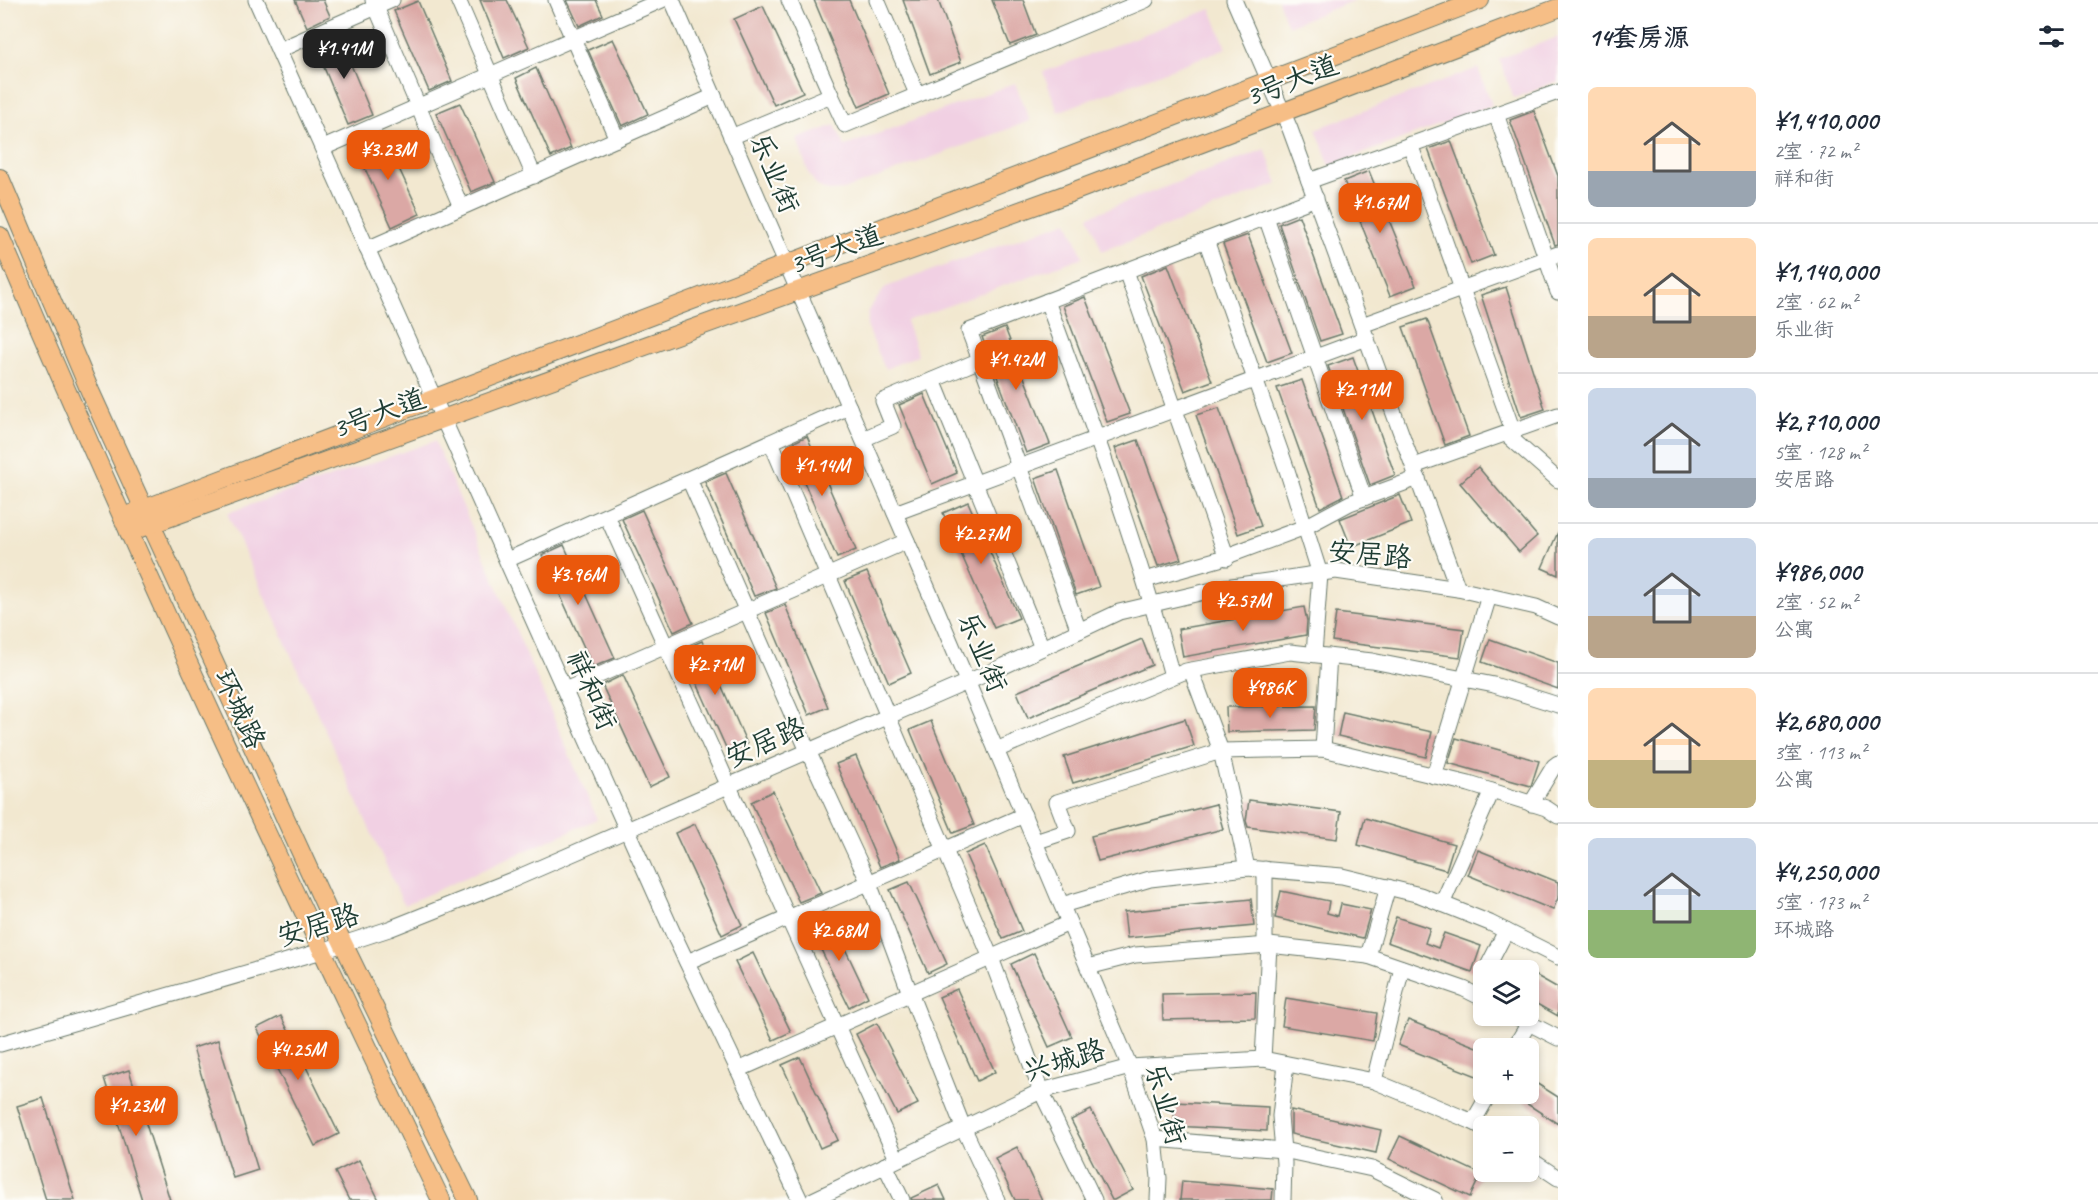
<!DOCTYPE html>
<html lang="zh">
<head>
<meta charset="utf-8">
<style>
	body { margin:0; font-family:Caveat,"LXGW WenKai TC",sans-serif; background:#f6f6f7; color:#1f2937; height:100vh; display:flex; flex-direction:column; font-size:22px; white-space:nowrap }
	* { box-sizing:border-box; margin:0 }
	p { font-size:20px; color:#747a83 }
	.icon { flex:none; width:33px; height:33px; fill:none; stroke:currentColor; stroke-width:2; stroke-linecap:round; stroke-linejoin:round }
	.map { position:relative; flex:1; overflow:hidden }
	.details { display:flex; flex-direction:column; background:#fff; width:540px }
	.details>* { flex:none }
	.tools { position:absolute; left:1473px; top:960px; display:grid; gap:12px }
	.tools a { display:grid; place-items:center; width:66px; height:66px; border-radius:9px; background:#fff; box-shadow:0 3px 9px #0003; font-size:30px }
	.price { position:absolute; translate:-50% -51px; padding:0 14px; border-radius:12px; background:#ea580c; color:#fff; font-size:20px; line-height:39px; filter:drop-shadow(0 2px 3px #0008) }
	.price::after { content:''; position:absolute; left:50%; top:36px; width:18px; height:14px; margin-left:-9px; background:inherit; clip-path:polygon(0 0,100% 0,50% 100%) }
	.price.active { background:#222; color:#fff }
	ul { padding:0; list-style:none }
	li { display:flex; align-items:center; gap:18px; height:150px; padding:0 30px }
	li+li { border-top:2px solid #e0e1e3 }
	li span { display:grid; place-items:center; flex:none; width:168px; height:120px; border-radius:9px; color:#555 }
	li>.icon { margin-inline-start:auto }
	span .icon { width:72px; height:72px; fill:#fffc; stroke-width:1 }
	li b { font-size:26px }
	h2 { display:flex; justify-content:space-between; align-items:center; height:72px; padding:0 30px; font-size:26px }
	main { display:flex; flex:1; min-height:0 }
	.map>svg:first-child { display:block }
</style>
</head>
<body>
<main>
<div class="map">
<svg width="1558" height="1200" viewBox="0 0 1558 1200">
	<rect width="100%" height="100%" fill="#fdfcf7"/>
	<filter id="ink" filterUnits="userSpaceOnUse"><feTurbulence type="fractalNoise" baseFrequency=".0167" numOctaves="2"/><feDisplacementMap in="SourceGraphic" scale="12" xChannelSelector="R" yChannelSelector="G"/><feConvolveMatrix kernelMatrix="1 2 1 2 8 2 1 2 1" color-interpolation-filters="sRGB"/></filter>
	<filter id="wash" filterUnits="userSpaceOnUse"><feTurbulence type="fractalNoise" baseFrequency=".008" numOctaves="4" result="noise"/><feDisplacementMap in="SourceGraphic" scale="24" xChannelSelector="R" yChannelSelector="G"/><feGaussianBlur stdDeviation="1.35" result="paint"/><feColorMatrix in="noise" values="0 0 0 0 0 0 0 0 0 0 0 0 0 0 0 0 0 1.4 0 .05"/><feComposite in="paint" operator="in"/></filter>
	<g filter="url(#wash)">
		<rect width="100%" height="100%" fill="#f2e8d0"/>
		<!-- built -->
		<g fill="#f1d0e3">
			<path d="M1278,0H1355L1288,26Z"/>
			<path d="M1211,9L1226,48L1058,112L1043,72Z"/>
			<path d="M1558,37V81L1514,98L1499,59Z"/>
			<path d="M1478,68L1492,105L1330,166L1316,129Z"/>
			<path d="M1015,83L1030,121L844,190L829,191L817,186L809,174L797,139L835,125L845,146Z"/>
			<path d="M1265,149L1278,184L1102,251L1089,216Z"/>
			<path d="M1068,221L1083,257L906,321L918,355L885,369L867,326L869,309L886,287Z"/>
			<path d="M435,441L597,819L404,905L227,513Z"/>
		</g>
		<g id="blocks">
			<!-- building -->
			<g fill="#dba8a5">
				<path d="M295,0H323L330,16L307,27Z"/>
				<path d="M480,0H507L529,47L504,58Z"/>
				<path d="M567,0H596L603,15L579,26Z"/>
				<path d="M814,0H849L889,94L859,107Z"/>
				<path d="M903,0H938L961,62L930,74Z"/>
				<path d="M992,0H1023L1036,35L1010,45Z"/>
				<path d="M418,1L452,81L429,91L394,11Z"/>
				<path d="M763,6L803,92L774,105L734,19Z"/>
				<path d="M339,36L372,115L348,125L315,46Z"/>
				<path d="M613,39L648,114L622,126L588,50Z"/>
				<path d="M536,68L571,148L551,157L516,78Z"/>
				<path d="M460,103L495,182L471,192L436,113Z"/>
				<path d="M1534,111L1558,176V244L1555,245L1510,120Z"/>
				<path d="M384,136L420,214L392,227L356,149Z"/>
				<path d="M1451,141L1494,255L1471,264L1428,149Z"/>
				<path d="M1369,171L1416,286L1390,296L1344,181Z"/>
				<path d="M1299,216L1342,334L1320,341L1279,224Z"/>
				<path d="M1248,235L1292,353L1267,362L1223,244Z"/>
				<path d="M1168,265L1212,381L1185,391L1141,276Z"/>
				<path d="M1506,287L1545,409L1521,417L1481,295Z"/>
				<path d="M1085,297L1130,414L1107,422L1063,306Z"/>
				<path d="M1427,319L1469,436L1445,445L1403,327Z"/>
				<path d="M1005,328L1050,444L1026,453L982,337Z"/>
				<path d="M1353,357L1395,475L1370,485L1328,366Z"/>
				<path d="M1302,380L1343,496L1320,508L1277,388Z"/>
				<path d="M924,394L957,473L932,484L899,405Z"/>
				<path d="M1219,408L1261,526L1238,534L1196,415Z"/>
				<path d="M807,436L856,550L837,558L788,445Z"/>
				<path d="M1138,440L1181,559L1158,566L1115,448Z"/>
				<path d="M1478,467L1537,536L1519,552L1460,483Z"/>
				<path d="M1058,470L1099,587L1076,595L1035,478Z"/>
				<path d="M726,473L776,588L758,595L754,596L705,482Z"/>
				<path d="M1400,495L1411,523L1351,547L1340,519Z"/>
				<path d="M968,502L1019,618L994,628L943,513Z"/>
				<path d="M642,510L693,623L674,632L622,519Z"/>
				<path d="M1558,532V575L1542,568Z"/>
				<path d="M564,545L615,658L593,667L542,555Z"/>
				<path d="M867,572L911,673L889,683L845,581Z"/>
				<path d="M785,605L828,707L809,715L766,613Z"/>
				<path d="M1304,607L1307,621L1306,635L1183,657L1178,629Z"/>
				<path d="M1336,613L1464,629L1460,657L1332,641Z"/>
				<path d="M1142,639L1152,665L1028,718L1017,692Z"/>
				<path d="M1490,639L1558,663V689L1482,662Z"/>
				<path d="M702,641L747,744L728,752L682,650Z"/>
				<path d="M623,675L670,777L649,787L602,685Z"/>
				<path d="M1316,706L1314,730L1227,732L1226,707Z"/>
				<path d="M1343,712L1432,732L1426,757L1338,736Z"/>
				<path d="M1185,719L1194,746L1073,783L1064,757Z"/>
				<path d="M931,721L974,825L953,833L910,730Z"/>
				<path d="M1456,738L1539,761L1531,786L1448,763Z"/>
				<path d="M856,756L900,859L880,867L836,764Z"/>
				<path d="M773,791L821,893L799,902L751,802Z"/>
				<path d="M1249,800L1341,812L1337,839L1248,827L1246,821Z"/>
				<path d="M1216,804L1223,829L1098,861L1091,836Z"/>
				<path d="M1365,818L1454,844L1446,870L1358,845Z"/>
				<path d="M695,824L742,925L722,935L675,833Z"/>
				<path d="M985,845L1022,931L1003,939L965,854Z"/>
				<path d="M1478,850L1558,882V898L1553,910L1468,875Z"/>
				<path d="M909,882L947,964L928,973L890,890Z"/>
				<path d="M1281,891L1329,901L1327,913L1338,916L1341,904L1371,910L1363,938L1275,918Z"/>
				<path d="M1251,899L1254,926L1127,938L1124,912Z"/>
				<path d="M830,917L868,997L849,1007L810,927Z"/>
				<path d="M1396,917L1430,928L1425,943L1438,948L1444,933L1481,946L1472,972L1387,942Z"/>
				<path d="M753,953L791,1032L773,1040L735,962Z"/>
				<path d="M1034,953L1072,1037L1049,1047L1011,964Z"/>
				<path d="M1528,971L1558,988V1016L1528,999Z"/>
				<path d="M957,989L995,1072L977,1081L939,997Z"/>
				<path d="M1256,992L1255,1018L1163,1020L1162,994Z"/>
				<path d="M1286,998L1377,1013L1373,1041L1282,1026Z"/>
				<path d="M281,1016L339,1134L315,1146L257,1028Z"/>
				<path d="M1408,1020L1484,1050V1079L1398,1045Z"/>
				<path d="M877,1023L918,1104L897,1114L856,1034Z"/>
				<path d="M218,1040L258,1170L233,1178L193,1048Z"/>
				<path d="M800,1057L838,1140L820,1148L782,1065Z"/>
				<path d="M129,1070L170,1200H142L104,1078Z"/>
				<path d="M1528,1078L1558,1097V1124L1512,1094H1528Z"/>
				<path d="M43,1098L75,1200H46L17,1106Z"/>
				<path d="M1175,1102L1268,1107L1267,1131L1174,1126Z"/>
				<path d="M1091,1110L1133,1190L1114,1200H1112L1071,1120Z"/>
				<path d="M1291,1110L1381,1130L1376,1153L1291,1134Z"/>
				<path d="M1400,1136L1481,1174L1470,1197L1389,1159Z"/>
				<path d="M1017,1147L1042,1200H1015L995,1158Z"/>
				<path d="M359,1160L379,1200H349L335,1172Z"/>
				<path d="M1182,1181L1273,1189L1272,1200H1180Z"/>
				<path d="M939,1185L946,1200H912L911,1198Z"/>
			</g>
		</g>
	</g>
	<g filter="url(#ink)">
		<use href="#blocks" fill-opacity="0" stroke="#69796b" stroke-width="1.5"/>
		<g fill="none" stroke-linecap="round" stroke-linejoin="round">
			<defs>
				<g id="minor">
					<path d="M256,0L673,933L800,1200"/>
					<path d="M373,0L461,207"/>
					<path d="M458,0L534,176"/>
					<path d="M556,0L617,139"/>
					<path d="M672,0L937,610L1130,1067L1155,1139L1159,1178L1158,1200"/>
					<path d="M789,0L831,95"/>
					<path d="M877,0L917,94"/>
					<path d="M1234,0L1290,129L1458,589"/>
					<path d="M279,50L392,0"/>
					<path d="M1496,114L1558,292"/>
					<path d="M731,137L831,95L845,125L1146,0"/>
					<path d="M1410,144L1513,431"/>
					<path d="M323,148L662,0"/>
					<path d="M1309,181L1558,92"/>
					<path d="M1266,217L1364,498"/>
					<path d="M1206,240L1287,470L1320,574L1314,654"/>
					<path d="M367,249L714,96"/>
					<path d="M1126,271L1227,558"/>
					<path d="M1047,301C1093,425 1138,549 1172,676"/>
					<path d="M1362,325L1558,254"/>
					<path d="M980,360L1079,631"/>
					<path d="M933,380L1042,648"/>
					<path d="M1506,434L1558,480"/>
					<path d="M863,439L893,426L883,401L980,360L969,331L1316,198"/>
					<path d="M771,442L991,958L1041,1091L1094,1200"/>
					<path d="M1414,466L1558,415"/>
					<path d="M689,479L808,751L869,883L910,993L963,1127L997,1200"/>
					<path d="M895,513L1367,338"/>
					<path d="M607,516L897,1159"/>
					<path d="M507,560L849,407"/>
					<path d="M1145,580L1219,559L1305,527L1350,503L1418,478"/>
					<path d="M1191,670L1221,751L1247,868"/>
					<path d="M565,690L907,541"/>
					<path d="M1323,749L1329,656"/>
					<path d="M996,750L1186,671L1290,652L1372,661L1494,685L1558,705"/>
					<path d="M1434,776L1489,596"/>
					<path d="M1531,804L1554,766L1558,763"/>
					<path d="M1035,842L1068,831L1057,802L1221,751L1323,749L1469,784L1546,808L1558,816"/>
					<path d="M1442,904L1492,791"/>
					<path d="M1062,905L1150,879L1247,868L1342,876L1420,895L1490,923L1558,957"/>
					<path d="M1265,945V869"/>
					<path d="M1368,956L1388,887"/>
					<path d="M687,962L1024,815"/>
					<path d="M1088,967L1135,955L1269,945L1368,956L1464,989L1484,999"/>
					<path d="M1486,970L1506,931"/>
					<path d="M1515,1016L1558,1038"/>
					<path d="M0,1044L322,951L389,929L512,880L1004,666L1119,612L1225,587L1336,571L1458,589L1536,607L1558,617"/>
					<path d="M1514,1048L1529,1023"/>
					<path d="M1263,1059L1269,945"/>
					<path d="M738,1070L1069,923"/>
					<path d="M1374,1081L1402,968"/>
					<path d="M1473,1122L1489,1094"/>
					<path d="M1155,1139L1283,1150L1372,1169L1435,1200"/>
					<path d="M1528,1158L1558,1178"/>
					<path d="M885,1165L902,1200"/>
					<path d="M813,1200L1041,1091L1130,1067L1263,1059L1374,1081L1473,1122L1484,1128"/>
					<path d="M1283,1200L1284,1163L1280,1116L1286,1064"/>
				</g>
				<g id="major">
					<path d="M0,178L90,391L336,929L468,1200"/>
					<path d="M0,236C138,562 288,882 441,1200"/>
					<path d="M123,517L1480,0"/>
					<path d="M129,532L1067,194L1558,8"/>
				</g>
			</defs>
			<!-- minor casing -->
			<use href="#minor" stroke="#69796b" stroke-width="17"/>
			<!-- major casing -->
			<use href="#major" stroke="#69796b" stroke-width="20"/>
			<!-- minor -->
			<use href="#minor" stroke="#fff" stroke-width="15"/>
			<!-- major -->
			<use href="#major" stroke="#f6be86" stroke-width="18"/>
		</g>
	</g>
	<g text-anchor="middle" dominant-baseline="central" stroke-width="4.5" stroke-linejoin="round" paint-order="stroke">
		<!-- street labels -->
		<g font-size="28" fill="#1f3d34" stroke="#fdfcf7">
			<text transform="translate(1292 80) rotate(-21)">3号大道</text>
			<text transform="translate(775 173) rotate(67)">乐业街</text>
			<text transform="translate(836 249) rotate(-20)">3号大道</text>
			<text transform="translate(379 413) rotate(-20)">3号大道</text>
			<text transform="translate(1370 554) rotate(5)">安居路</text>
			<text transform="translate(983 652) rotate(67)">乐业街</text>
			<text transform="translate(592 690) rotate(66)">祥和街</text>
			<text transform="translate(240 709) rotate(65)">环城路</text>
			<text transform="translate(765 742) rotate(-24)">安居路</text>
			<text transform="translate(318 925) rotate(-17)">安居路</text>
			<text transform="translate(1064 1060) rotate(-17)">兴城路</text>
			<text transform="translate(1166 1104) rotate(74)">乐业街</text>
		</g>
	</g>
</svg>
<div class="tools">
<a><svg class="icon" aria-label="layers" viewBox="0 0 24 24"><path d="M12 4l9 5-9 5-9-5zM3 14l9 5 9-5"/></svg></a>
<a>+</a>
<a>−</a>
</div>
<b class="price active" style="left:344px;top:80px">¥1.41M</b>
<b class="price" style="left:388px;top:181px">¥3.23M</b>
<b class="price" style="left:1380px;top:234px">¥1.67M</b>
<b class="price" style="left:1016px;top:391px">¥1.42M</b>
<b class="price" style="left:1362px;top:421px">¥2.11M</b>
<b class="price" style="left:822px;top:497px">¥1.14M</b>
<b class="price" style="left:981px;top:565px">¥2.27M</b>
<b class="price" style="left:578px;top:606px">¥3.96M</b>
<b class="price" style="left:1243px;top:632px">¥2.57M</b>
<b class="price" style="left:715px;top:696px">¥2.71M</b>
<b class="price" style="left:1270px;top:719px">¥986K</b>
<b class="price" style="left:839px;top:962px">¥2.68M</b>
<b class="price" style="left:298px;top:1081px">¥4.25M</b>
<b class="price" style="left:136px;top:1137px">¥1.23M</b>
</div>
<section class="details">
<h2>14套房源<svg class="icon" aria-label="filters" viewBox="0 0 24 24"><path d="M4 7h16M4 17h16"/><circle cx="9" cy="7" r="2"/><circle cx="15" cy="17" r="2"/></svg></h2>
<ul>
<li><span style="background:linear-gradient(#ffd9b3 70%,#9aa5b1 0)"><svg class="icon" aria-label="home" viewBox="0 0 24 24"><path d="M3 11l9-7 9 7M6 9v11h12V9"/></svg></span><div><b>¥1,410,000</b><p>2室 · 72 m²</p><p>祥和街</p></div></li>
<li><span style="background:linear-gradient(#ffd9b3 65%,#b9a48a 0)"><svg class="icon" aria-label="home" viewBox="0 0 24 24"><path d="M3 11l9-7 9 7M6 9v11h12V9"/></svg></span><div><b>¥1,140,000</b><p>2室 · 62 m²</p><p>乐业街</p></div></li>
<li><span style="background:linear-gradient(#c9d6e8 75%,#9aa5b1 0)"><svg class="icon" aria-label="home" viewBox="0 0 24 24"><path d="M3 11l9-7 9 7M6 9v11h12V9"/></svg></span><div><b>¥2,710,000</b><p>5室 · 128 m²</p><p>安居路</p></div></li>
<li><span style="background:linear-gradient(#c9d6e8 65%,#b9a48a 0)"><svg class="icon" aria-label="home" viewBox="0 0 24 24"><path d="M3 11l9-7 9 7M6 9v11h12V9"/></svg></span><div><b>¥986,000</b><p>2室 · 52 m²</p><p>公寓</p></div></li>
<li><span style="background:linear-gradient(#ffd9b3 60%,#c2b280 0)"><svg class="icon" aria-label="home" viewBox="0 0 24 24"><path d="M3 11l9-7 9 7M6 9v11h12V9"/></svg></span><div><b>¥2,680,000</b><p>3室 · 113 m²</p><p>公寓</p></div></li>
<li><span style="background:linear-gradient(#c9d6e8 60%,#8fb573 0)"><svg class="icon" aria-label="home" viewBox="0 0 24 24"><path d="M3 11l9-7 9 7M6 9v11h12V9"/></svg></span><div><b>¥4,250,000</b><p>5室 · 173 m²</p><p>环城路</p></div></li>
</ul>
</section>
</main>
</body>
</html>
